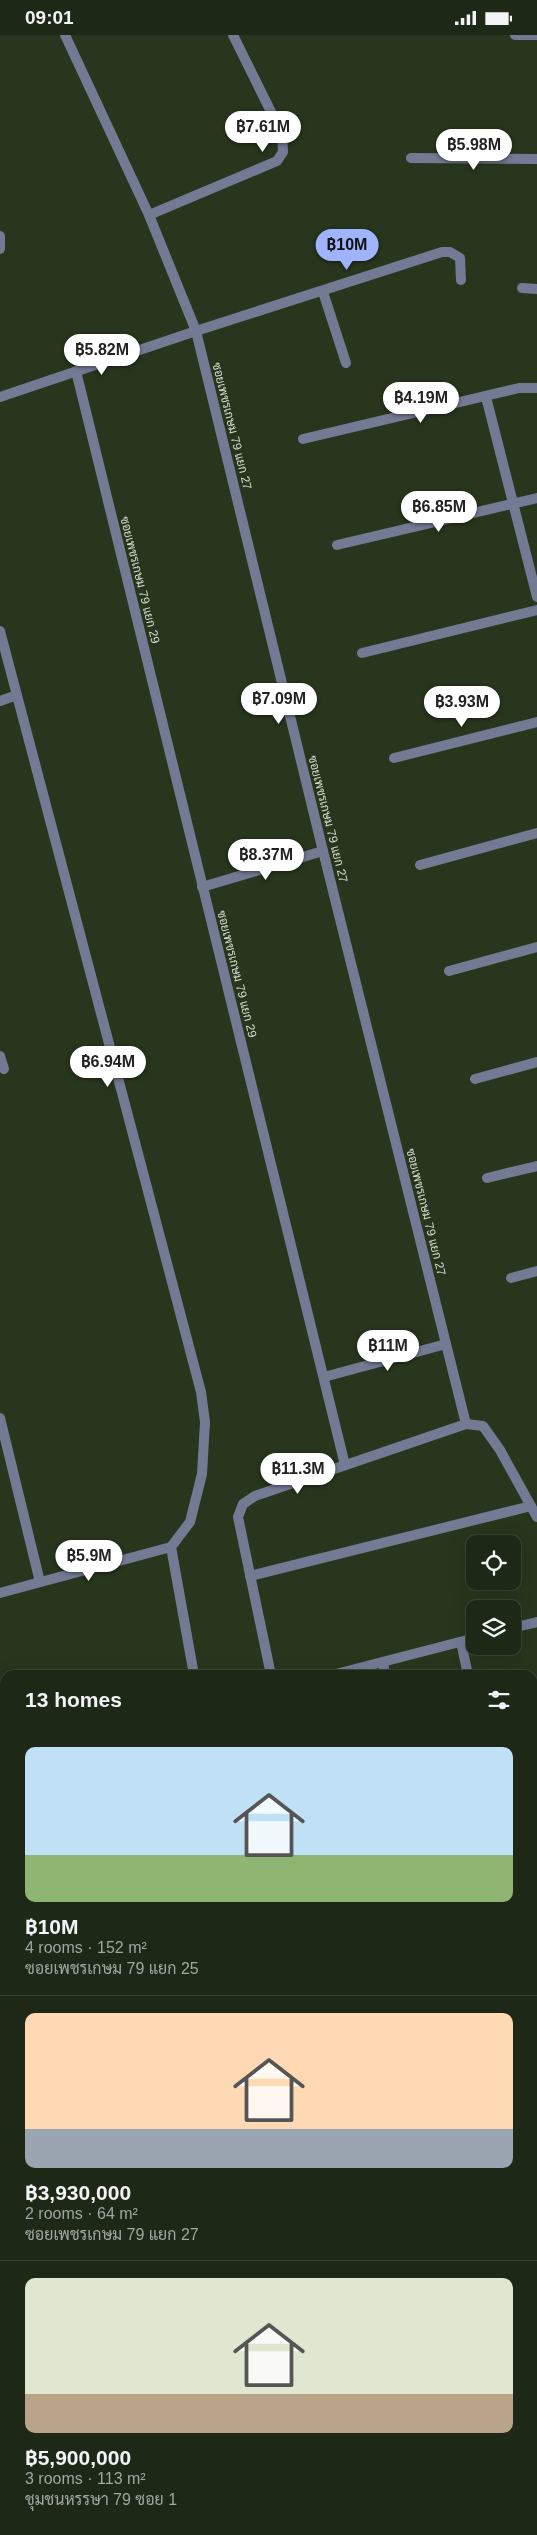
<!DOCTYPE html>
<html lang="en">
<head>
<meta charset="utf-8">
<style>
	body { margin:0; font-family:Arial,Sarabun,sans-serif; background:#26301f; color:#f1f3f6; height:100vh; display:flex; flex-direction:column; font-size:19px; white-space:nowrap }
	* { box-sizing:border-box; margin:0 }
	p { font-size:16px; color:#a1a6a1 }
	.icon { flex:none; width:28px; height:28px; fill:none; stroke:currentColor; stroke-width:2; stroke-linecap:round; stroke-linejoin:round }
	.map { position:relative; flex:1; overflow:hidden }
	.drawer { position:absolute; left:0px; top:1635px; width:538px; height:865px; display:flex; flex-direction:column; background:#1e2816; border-radius:15px 15px 0 0; box-shadow:0 5px 20px #0002,0 0 0 1px #3c4435 }
	.drawer>* { flex:none }
	.fabs { position:absolute; left:466px; top:1500px; display:grid; gap:10px }
	.fabs a { display:grid; place-items:center; width:55px; height:55px; border-radius:10px; background:#1e2816; box-shadow:0 5px 20px #0002,0 0 0 1px #3c4435; font-size:25px }
	.price { position:absolute; translate:-50% -42px; padding:0 11px; border-radius:18px; background:#fff; color:#222; font-size:16px; line-height:32px; filter:drop-shadow(0 1px 2px #0008) }
	.price::after { content:''; position:absolute; left:50%; top:30px; width:15px; height:11px; margin-left:-8px; background:inherit; clip-path:polygon(0 0,100% 0,50% 100%) }
	.price.on { background:#a0b3fd; color:#111 }
	ul { padding:0; list-style:none }
	li { display:grid; align-content:center; gap:10px; height:265px; padding:0 25px }
	li+li { border-top:1px solid #3c4435 }
	li span { display:grid; place-items:center; height:155px; border-radius:10px; color:#555 }
	li>.icon { margin-inline-start:auto }
	span .icon { width:90px; height:90px; fill:#fffc; stroke-width:1 }
	li b { font-size:21px }
	h2 { display:flex; justify-content:space-between; align-items:center; height:60px; padding:0 25px; font-size:21px }
	.status { display:flex; justify-content:space-between; align-items:center; height:35px; padding:0 25px; background:#1e2816; direction:ltr }
	.status svg { height:14px; fill:currentColor }
	.map>svg:first-child { display:block }
</style>
</head>
<body>
<div class="status"><b>09:01</b><svg viewBox="0 0 49 12"><path d="M0 12V9h3v3zM5 12V6h3v6zM10 12V3h3v9zM15 12V0h3v12zM26 1h20v11H26zM47 4h2v5h-2z"/></svg></div>
<div class="map">
<svg width="537" height="2500" viewBox="0 0 537 2500">
	<rect width="100%" height="100%" fill="#28361d"/>
	<g fill="none" stroke-linecap="round" stroke-linejoin="round">
		<!-- service -->
		<path stroke="#737a94" stroke-width="8" d="M228,2500L229,2495"/>
		<!-- minor -->
		<g stroke="#737a94" stroke-width="10">
			<path d="M65,0L149,180L196,296L323,816L466,1389"/>
			<path d="M515,0H537"/>
			<path d="M411,123L537,124"/>
			<path d="M149,180L277,126L283,117L282,99L233,0"/>
			<path d="M0,201V214"/>
			<path d="M522,253L537,254"/>
			<path d="M323,257L346,328"/>
			<path d="M76,336L345,1430"/>
			<path d="M0,362L196,296L442,217H450L460,223L461,245"/>
			<path d="M486,362L537,562"/>
			<path d="M303,404L519,353H537"/>
			<path d="M337,510L537,463"/>
			<path d="M0,596L201,1357L205,1387L202,1439L190,1487L171,1512L194,1640"/>
			<path d="M362,618L537,575"/>
			<path d="M0,666L17,660"/>
			<path d="M394,723L537,687"/>
			<path d="M420,830L537,798"/>
			<path d="M202,852L323,816"/>
			<path d="M449,936L537,912"/>
			<path d="M0,1021L4,1034"/>
			<path d="M475,1044L537,1027"/>
			<path d="M487,1143L537,1131"/>
			<path d="M511,1243L537,1236"/>
			<path d="M324,1342L446,1309"/>
			<path d="M0,1383L40,1547"/>
			<path d="M250,1541L531,1471"/>
			<path d="M0,1558L171,1512"/>
			<path d="M512,1593L537,1587"/>
			<path d="M461,1607L468,1640"/>
			<path d="M383,1627L385,1640"/>
			<path d="M271,1640L238,1482L243,1469L255,1461L466,1389L483,1391L500,1415L537,1482"/>
			<path d="M332,1640L475,1603"/>
			<path d="M0,1690L5,1689"/>
			<path d="M532,1706L537,1705"/>
			<path d="M532,1829L537,1828"/>
			<path d="M0,1837L5,1836"/>
			<path d="M532,1947L537,1946"/>
			<path d="M0,1988L5,1987"/>
			<path d="M532,2025L537,2023"/>
			<path d="M532,2164L537,2163"/>
			<path d="M0,2251L5,2249"/>
			<path d="M532,2306L537,2305"/>
			<path d="M0,2399L5,2398"/>
			<path d="M532,2446L537,2445"/>
			<path d="M355,2495L356,2500"/>
			<path d="M299,2500L324,2495"/>
		</g>
	</g>
	<g text-anchor="middle" dominant-baseline="central" stroke-width="4.5" stroke-linejoin="round" paint-order="stroke">
		<!-- street labels -->
		<g font-size="12" fill="#d3dccd" stroke="#28361d">
			<text transform="translate(232 391) rotate(76)">ซอยเพชรเกษม 79 แยก 27</text>
			<text transform="translate(140 545) rotate(76)">ซอยเพชรเกษม 79 แยก 29</text>
			<text transform="translate(328 784) rotate(76)">ซอยเพชรเกษม 79 แยก 27</text>
			<text transform="translate(237 939) rotate(76)">ซอยเพชรเกษม 79 แยก 29</text>
			<text transform="translate(426 1177) rotate(76)">ซอยเพชรเกษม 79 แยก 27</text>
		</g>
	</g>
</svg>
<div class="fabs">
<a><svg class="icon" aria-label="locate" viewBox="0 0 24 24"><circle cx="12" cy="12" r="6"/><path d="M12 2v4M12 18v4M2 12h4M18 12h4"/></svg></a>
<a><svg class="icon" aria-label="layers" viewBox="0 0 24 24"><path d="M12 4l9 5-9 5-9-5zM3 14l9 5 9-5"/></svg></a>
</div>
<b class="price" style="left:263px;top:118px">฿7.61M</b>
<b class="price" style="left:474px;top:136px">฿5.98M</b>
<b class="price on" style="left:347px;top:236px">฿10M</b>
<b class="price" style="left:102px;top:341px">฿5.82M</b>
<b class="price" style="left:421px;top:389px">฿4.19M</b>
<b class="price" style="left:439px;top:498px">฿6.85M</b>
<b class="price" style="left:279px;top:690px">฿7.09M</b>
<b class="price" style="left:462px;top:693px">฿3.93M</b>
<b class="price" style="left:266px;top:846px">฿8.37M</b>
<b class="price" style="left:108px;top:1053px">฿6.94M</b>
<b class="price" style="left:388px;top:1337px">฿11M</b>
<b class="price" style="left:298px;top:1460px">฿11.3M</b>
<b class="price" style="left:89px;top:1547px">฿5.9M</b>
<section class="drawer">
<h2>13 homes<svg class="icon" aria-label="filters" viewBox="0 0 24 24"><path d="M4 7h16M4 17h16"/><circle cx="9" cy="7" r="2"/><circle cx="15" cy="17" r="2"/></svg></h2>
<ul>
<li><span style="background:linear-gradient(#bfe0f5 70%,#8fb573 0)"><svg class="icon" aria-label="home" viewBox="0 0 24 24"><path d="M3 11l9-7 9 7M6 9v11h12V9"/></svg></span><div><b>฿10M</b><p>4 rooms · 152 m²</p><p>ซอยเพชรเกษม 79 แยก 25</p></div></li>
<li><span style="background:linear-gradient(#ffd9b3 75%,#9aa5b1 0)"><svg class="icon" aria-label="home" viewBox="0 0 24 24"><path d="M3 11l9-7 9 7M6 9v11h12V9"/></svg></span><div><b>฿3,930,000</b><p>2 rooms · 64 m²</p><p>ซอยเพชรเกษม 79 แยก 27</p></div></li>
<li><span style="background:linear-gradient(#dfe7d0 75%,#b9a48a 0)"><svg class="icon" aria-label="home" viewBox="0 0 24 24"><path d="M3 11l9-7 9 7M6 9v11h12V9"/></svg></span><div><b>฿5,900,000</b><p>3 rooms · 113 m²</p><p>ชุมชนหรรษา 79 ซอย 1</p></div></li>
</ul>
</section>
</div>
</body>
</html>
